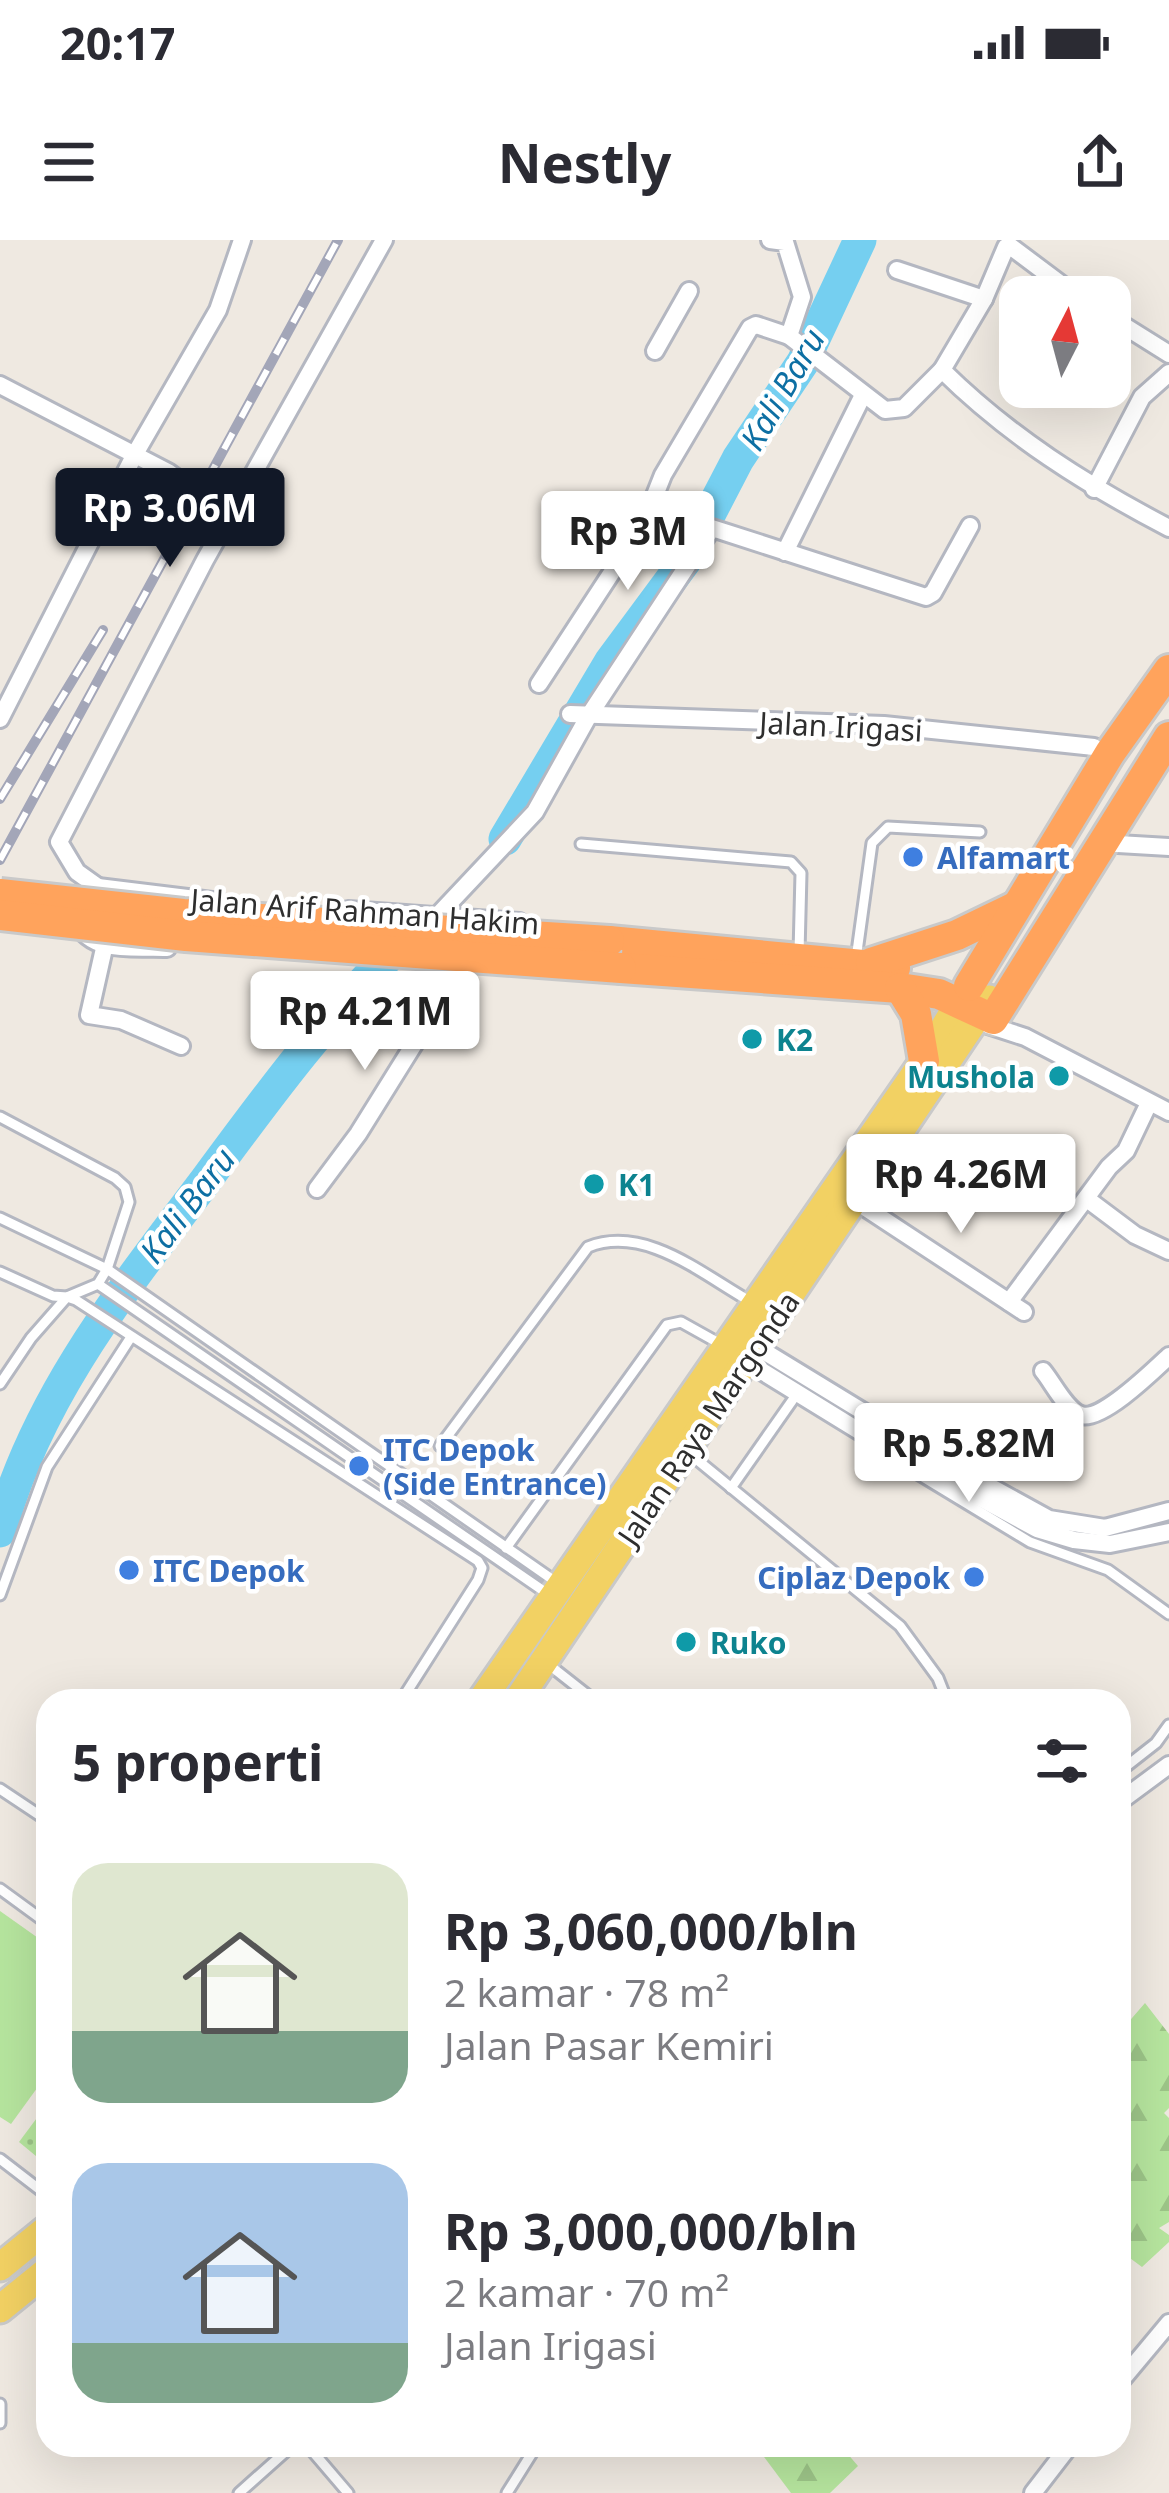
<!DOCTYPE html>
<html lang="id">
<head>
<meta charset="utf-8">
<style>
	body { margin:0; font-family:"Noto Sans",sans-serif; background:#f7f7f7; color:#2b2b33; height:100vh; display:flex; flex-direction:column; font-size:45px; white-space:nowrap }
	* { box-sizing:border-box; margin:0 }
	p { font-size:39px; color:#7c7c81 }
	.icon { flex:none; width:66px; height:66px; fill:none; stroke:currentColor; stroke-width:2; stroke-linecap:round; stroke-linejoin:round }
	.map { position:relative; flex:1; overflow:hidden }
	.details { position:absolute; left:36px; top:1449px; width:1095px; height:768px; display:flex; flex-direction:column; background:#fff; border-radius:36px; box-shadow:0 12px 48px #0002 }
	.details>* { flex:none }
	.needle { width:78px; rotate:6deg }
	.controls { position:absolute; left:999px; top:36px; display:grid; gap:24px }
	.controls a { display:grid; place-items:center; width:132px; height:132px; border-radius:24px; background:#fff; box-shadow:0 12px 48px #0002; font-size:60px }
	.price { position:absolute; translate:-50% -102px; padding:0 27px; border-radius:12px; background:#fff; color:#222; font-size:39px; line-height:78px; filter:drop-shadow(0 3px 6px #0008) }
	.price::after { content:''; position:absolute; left:50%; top:72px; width:36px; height:27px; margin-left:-18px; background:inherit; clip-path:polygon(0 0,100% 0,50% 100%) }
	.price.on { background:#111827; color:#fff }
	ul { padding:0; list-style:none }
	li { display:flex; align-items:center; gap:36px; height:300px; padding:0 36px }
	li span { display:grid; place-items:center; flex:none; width:336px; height:240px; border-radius:36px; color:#555 }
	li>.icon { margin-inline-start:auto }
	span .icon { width:144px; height:144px; fill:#fffc; stroke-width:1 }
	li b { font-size:51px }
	h2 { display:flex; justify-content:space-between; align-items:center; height:144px; padding:0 36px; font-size:51px }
	.status { display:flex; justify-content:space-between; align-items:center; height:84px; padding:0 60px; background:#fff; direction:ltr }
	.status svg { height:33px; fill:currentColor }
	header { display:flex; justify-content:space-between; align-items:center; height:156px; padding:0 36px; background:#fff; font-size:54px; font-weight:700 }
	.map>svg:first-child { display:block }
</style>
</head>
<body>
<div class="status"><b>20:17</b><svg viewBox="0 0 49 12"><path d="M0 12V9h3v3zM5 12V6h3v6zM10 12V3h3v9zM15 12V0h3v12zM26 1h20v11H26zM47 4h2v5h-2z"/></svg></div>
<header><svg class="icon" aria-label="menu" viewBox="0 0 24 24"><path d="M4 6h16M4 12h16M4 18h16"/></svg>Nestly<svg class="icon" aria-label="share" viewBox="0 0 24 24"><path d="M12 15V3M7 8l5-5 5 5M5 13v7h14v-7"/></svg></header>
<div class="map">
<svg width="1169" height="2253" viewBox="0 0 1169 2253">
	<defs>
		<pattern id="forest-firs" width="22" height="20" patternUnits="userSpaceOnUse" patternTransform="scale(3)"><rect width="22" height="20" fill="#b6e59e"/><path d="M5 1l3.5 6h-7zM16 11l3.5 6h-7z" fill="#9dc588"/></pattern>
		<pattern id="park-dots" width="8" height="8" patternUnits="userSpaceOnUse" patternTransform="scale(3)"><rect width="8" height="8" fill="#b6e59e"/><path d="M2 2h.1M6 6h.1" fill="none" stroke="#9dc588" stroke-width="1.8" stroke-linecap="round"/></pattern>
	</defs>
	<rect width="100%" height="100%" fill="#efe9e1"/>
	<!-- grass -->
	<path fill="#b6e59e" d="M0,1671L48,1705V1833L11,1884L0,1877Z"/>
	<!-- forest -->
	<g fill="url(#forest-firs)">
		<path d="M1145,1763L1169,1794V1868L1164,1873L1169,1878V1982L1159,1988L1169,1995V2002L1142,2027L1119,2010V1793Z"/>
		<path d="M755,2205H840L858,2226L830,2253H791Z"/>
	</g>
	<!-- park -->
	<path fill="url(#park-dots)" d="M48,1863V1926L19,1902Z"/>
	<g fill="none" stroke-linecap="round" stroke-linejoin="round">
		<!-- river -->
		<g stroke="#75cff0" stroke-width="33">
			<path d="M505,599L611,421L685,321L738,219L803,122L860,0"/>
			<path d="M0,1291C37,1156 123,1050 206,940C270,853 332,769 410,695"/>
		</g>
		<defs>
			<g id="lane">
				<path d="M581,604L791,622L801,633L799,713"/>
				<path d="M856,719L872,603L888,587L980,592"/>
				<path d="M0,877L115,938L125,947L129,962L107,1029L98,1044L67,1057L53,1056L0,1032"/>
				<path d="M0,978L107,1029L556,1342"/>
				<path d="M98,1044L548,1354"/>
				<path d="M0,1144L31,1098L67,1057L76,1060L478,1321L482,1328L478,1340L401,1461"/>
				<path d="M440,1206L588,1007C646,984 704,1036 753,1063"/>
				<path d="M690,1214L900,1386L938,1438L947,1461"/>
				<path d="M893,1219L1030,1302L1108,1330L1169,1374"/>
				<path d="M731,1248L794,1158"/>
				<path d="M506,1308L667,1085L681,1082L724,1106"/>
				<path d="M0,1355L47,1227L131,1097"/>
				<path d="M548,1424L595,1461"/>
				<path d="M1119,1532L1156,1503L1169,1485"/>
				<path d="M0,1549L48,1581"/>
				<path d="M0,1649L48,1684"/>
				<path d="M0,1919L48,1956"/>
				<path d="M0,2164V2183"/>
				<path d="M307,2205L348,2253"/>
				<path d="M239,2253L293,2205"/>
				<path d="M507,2253L537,2205"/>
			</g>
			<g id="street">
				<path d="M770,0L785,2L802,57L789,96L885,170L904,168L942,130C1010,197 1085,244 1169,288"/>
				<path d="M897,30L984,59"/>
				<path d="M1110,77L1169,114"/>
				<path d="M655,111L689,51"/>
				<path d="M942,130L984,59L1006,7L1010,6L1078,57"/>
				<path d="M0,145L168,232L197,253L232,271"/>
				<path d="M1094,249L1142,157L1169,133"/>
				<path d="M785,312L863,155"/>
				<path d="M539,444L644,283L663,235L750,88L756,85L789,96"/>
				<path d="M570,474L884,485L1094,507"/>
				<path d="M0,479L135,214L218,70L242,0"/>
				<path d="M1101,603L1169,607"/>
				<path d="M98,647L77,632L59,602L205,320L384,0"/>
				<path d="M348,670L519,682"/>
				<path d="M440,673L535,572L588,477L712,288L926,357L933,353L970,286"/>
				<path d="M105,704L89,775L121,780L181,806"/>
				<path d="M167,708C138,706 91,715 78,683L84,654L98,647L220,662"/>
				<path d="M988,785L1025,797L1169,872"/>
				<path d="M317,949L358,894L416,801L434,727"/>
				<path d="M1087,959L1135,995L1169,1011"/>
				<path d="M866,968L1024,1072"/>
				<path d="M1009,1062L1109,927L1126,911L1149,863"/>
				<path d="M757,1107L947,1223L1049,1279L1105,1288L1169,1271"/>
				<path d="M747,1122L872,1199L1037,1289L1074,1300L1110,1304L1169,1292"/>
				<path d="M1043,1131C1053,1143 1066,1170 1081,1175C1101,1182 1154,1130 1169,1116"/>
				<path d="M1119,1562L1169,1525"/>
				<path d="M1119,2143L1169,2083"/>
				<path d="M1033,2253L1070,2205"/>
			</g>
			<g id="primary">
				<path d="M481,1461L924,821L969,746"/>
				<path d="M517,1461L989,759"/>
				<path d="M0,2027L48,1988"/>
				<path d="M0,2069L48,2030"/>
			</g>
			<g id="highway">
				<path d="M609,701L895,728"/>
				<path d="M871,723L957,695L1015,667"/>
				<path d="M621,728L900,748L939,754L993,779L1169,497"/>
				<path d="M969,746L1110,513L1169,430"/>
				<path d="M900,748L916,774L924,821"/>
			</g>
		</defs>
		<!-- lane casing -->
		<use href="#lane" stroke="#b4b7c1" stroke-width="15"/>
		<!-- street casing -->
		<use href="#street" stroke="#b4b7c1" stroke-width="22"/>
		<!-- primary casing -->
		<use href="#primary" stroke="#c9c9c9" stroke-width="33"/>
		<!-- highway casing -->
		<use href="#highway" stroke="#c9c9c9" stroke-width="36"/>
		<!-- lane -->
		<use href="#lane" stroke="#fff" stroke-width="9"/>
		<!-- street -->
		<use href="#street" stroke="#fff" stroke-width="16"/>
		<!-- primary -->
		<use href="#primary" stroke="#f2d163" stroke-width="27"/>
		<!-- highway -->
		<use href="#highway" stroke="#ffa35c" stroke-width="30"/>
		<defs>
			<g id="rail">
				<path d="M0,559L103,390"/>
				<path d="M0,620L338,0"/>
			</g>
		</defs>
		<!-- rail casing -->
		<use href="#rail" stroke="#a3a6b8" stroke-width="10"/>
		<!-- rail -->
		<use href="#rail" stroke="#fff" stroke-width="6" stroke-dasharray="18" stroke-linecap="butt"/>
		<defs>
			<g id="highway-bridge">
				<path d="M0,654L183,674L609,701"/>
				<path d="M0,675L186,696L621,728"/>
			</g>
		</defs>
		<!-- highway-bridge casing -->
		<use href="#highway-bridge" stroke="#c9c9c9" stroke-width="36" stroke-linecap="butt"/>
		<!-- highway-bridge -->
		<use href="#highway-bridge" stroke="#ffa35c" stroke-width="30"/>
	</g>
	<!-- markers -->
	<g fill="#3f7fe0" stroke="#fff" stroke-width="4.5">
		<circle cx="913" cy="617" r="12"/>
		<circle cx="359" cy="1226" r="12"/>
		<circle cx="129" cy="1330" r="12"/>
		<circle cx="974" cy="1337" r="12"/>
	</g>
	<g fill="#0f9aa8" stroke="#fff" stroke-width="4.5">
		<circle cx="752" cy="799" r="12"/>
		<circle cx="1059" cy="836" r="12"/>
		<circle cx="594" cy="944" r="12"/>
		<circle cx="686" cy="1402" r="12"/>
	</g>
	<g text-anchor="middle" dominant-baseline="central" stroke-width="9" stroke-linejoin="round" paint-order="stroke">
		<!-- street labels -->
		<g font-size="30" fill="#2e2e2e" stroke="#fff">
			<text transform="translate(841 486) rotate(3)">Jalan Irigasi</text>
			<text transform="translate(365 671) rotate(4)">Jalan Arif Rahman Hakim</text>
			<text transform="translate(708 1178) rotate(-56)">Jalan Raya Margonda</text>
		</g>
		<!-- shop labels -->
		<g font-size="30" font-weight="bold" fill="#366cbe" stroke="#fff" text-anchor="start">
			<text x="937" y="617">Alfamart</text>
			<text x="383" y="1209">ITC Depok<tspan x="383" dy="34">(Side Entrance)</tspan></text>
			<text x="153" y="1330">ITC Depok</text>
			<text x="950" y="1337" text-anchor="end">Ciplaz Depok</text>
		</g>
		<!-- culture labels -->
		<g font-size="30" font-weight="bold" fill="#0d838f" stroke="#fff" text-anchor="start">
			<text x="776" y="799">K2</text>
			<text x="1035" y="836" text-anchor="end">Mushola</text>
			<text x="618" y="944">K1</text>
			<text x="710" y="1402">Ruko</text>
		</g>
		<!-- water labels -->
		<g font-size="33" font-style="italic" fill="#0d6fa3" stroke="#fff">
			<text transform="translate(782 149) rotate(-60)">Kali Baru</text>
			<text transform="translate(187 965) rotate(-53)">Kali Baru</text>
		</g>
	</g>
</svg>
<div class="controls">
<a><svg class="needle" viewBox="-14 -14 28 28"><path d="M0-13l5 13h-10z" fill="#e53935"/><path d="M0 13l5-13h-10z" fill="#7c7c81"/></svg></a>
</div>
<b class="price on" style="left:170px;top:330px">Rp 3.06M</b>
<b class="price" style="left:628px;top:353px">Rp 3M</b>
<b class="price" style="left:365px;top:833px">Rp 4.21M</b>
<b class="price" style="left:961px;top:996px">Rp 4.26M</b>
<b class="price" style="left:969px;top:1265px">Rp 5.82M</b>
<section class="details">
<h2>5 properti<svg class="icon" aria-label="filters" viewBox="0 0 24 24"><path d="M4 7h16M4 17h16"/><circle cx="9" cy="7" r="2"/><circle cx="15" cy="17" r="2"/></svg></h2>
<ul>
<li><span style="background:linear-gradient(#dfe7d0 70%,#7fa58c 0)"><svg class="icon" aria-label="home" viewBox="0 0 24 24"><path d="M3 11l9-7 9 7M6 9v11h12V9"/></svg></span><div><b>Rp 3,060,000/bln</b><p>2 kamar · 78 m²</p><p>Jalan Pasar Kemiri</p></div></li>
<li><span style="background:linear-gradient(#a9c7e8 75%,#7fa58c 0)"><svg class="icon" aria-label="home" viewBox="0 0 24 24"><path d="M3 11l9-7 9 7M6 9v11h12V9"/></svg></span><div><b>Rp 3,000,000/bln</b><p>2 kamar · 70 m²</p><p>Jalan Irigasi</p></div></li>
</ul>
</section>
</div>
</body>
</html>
